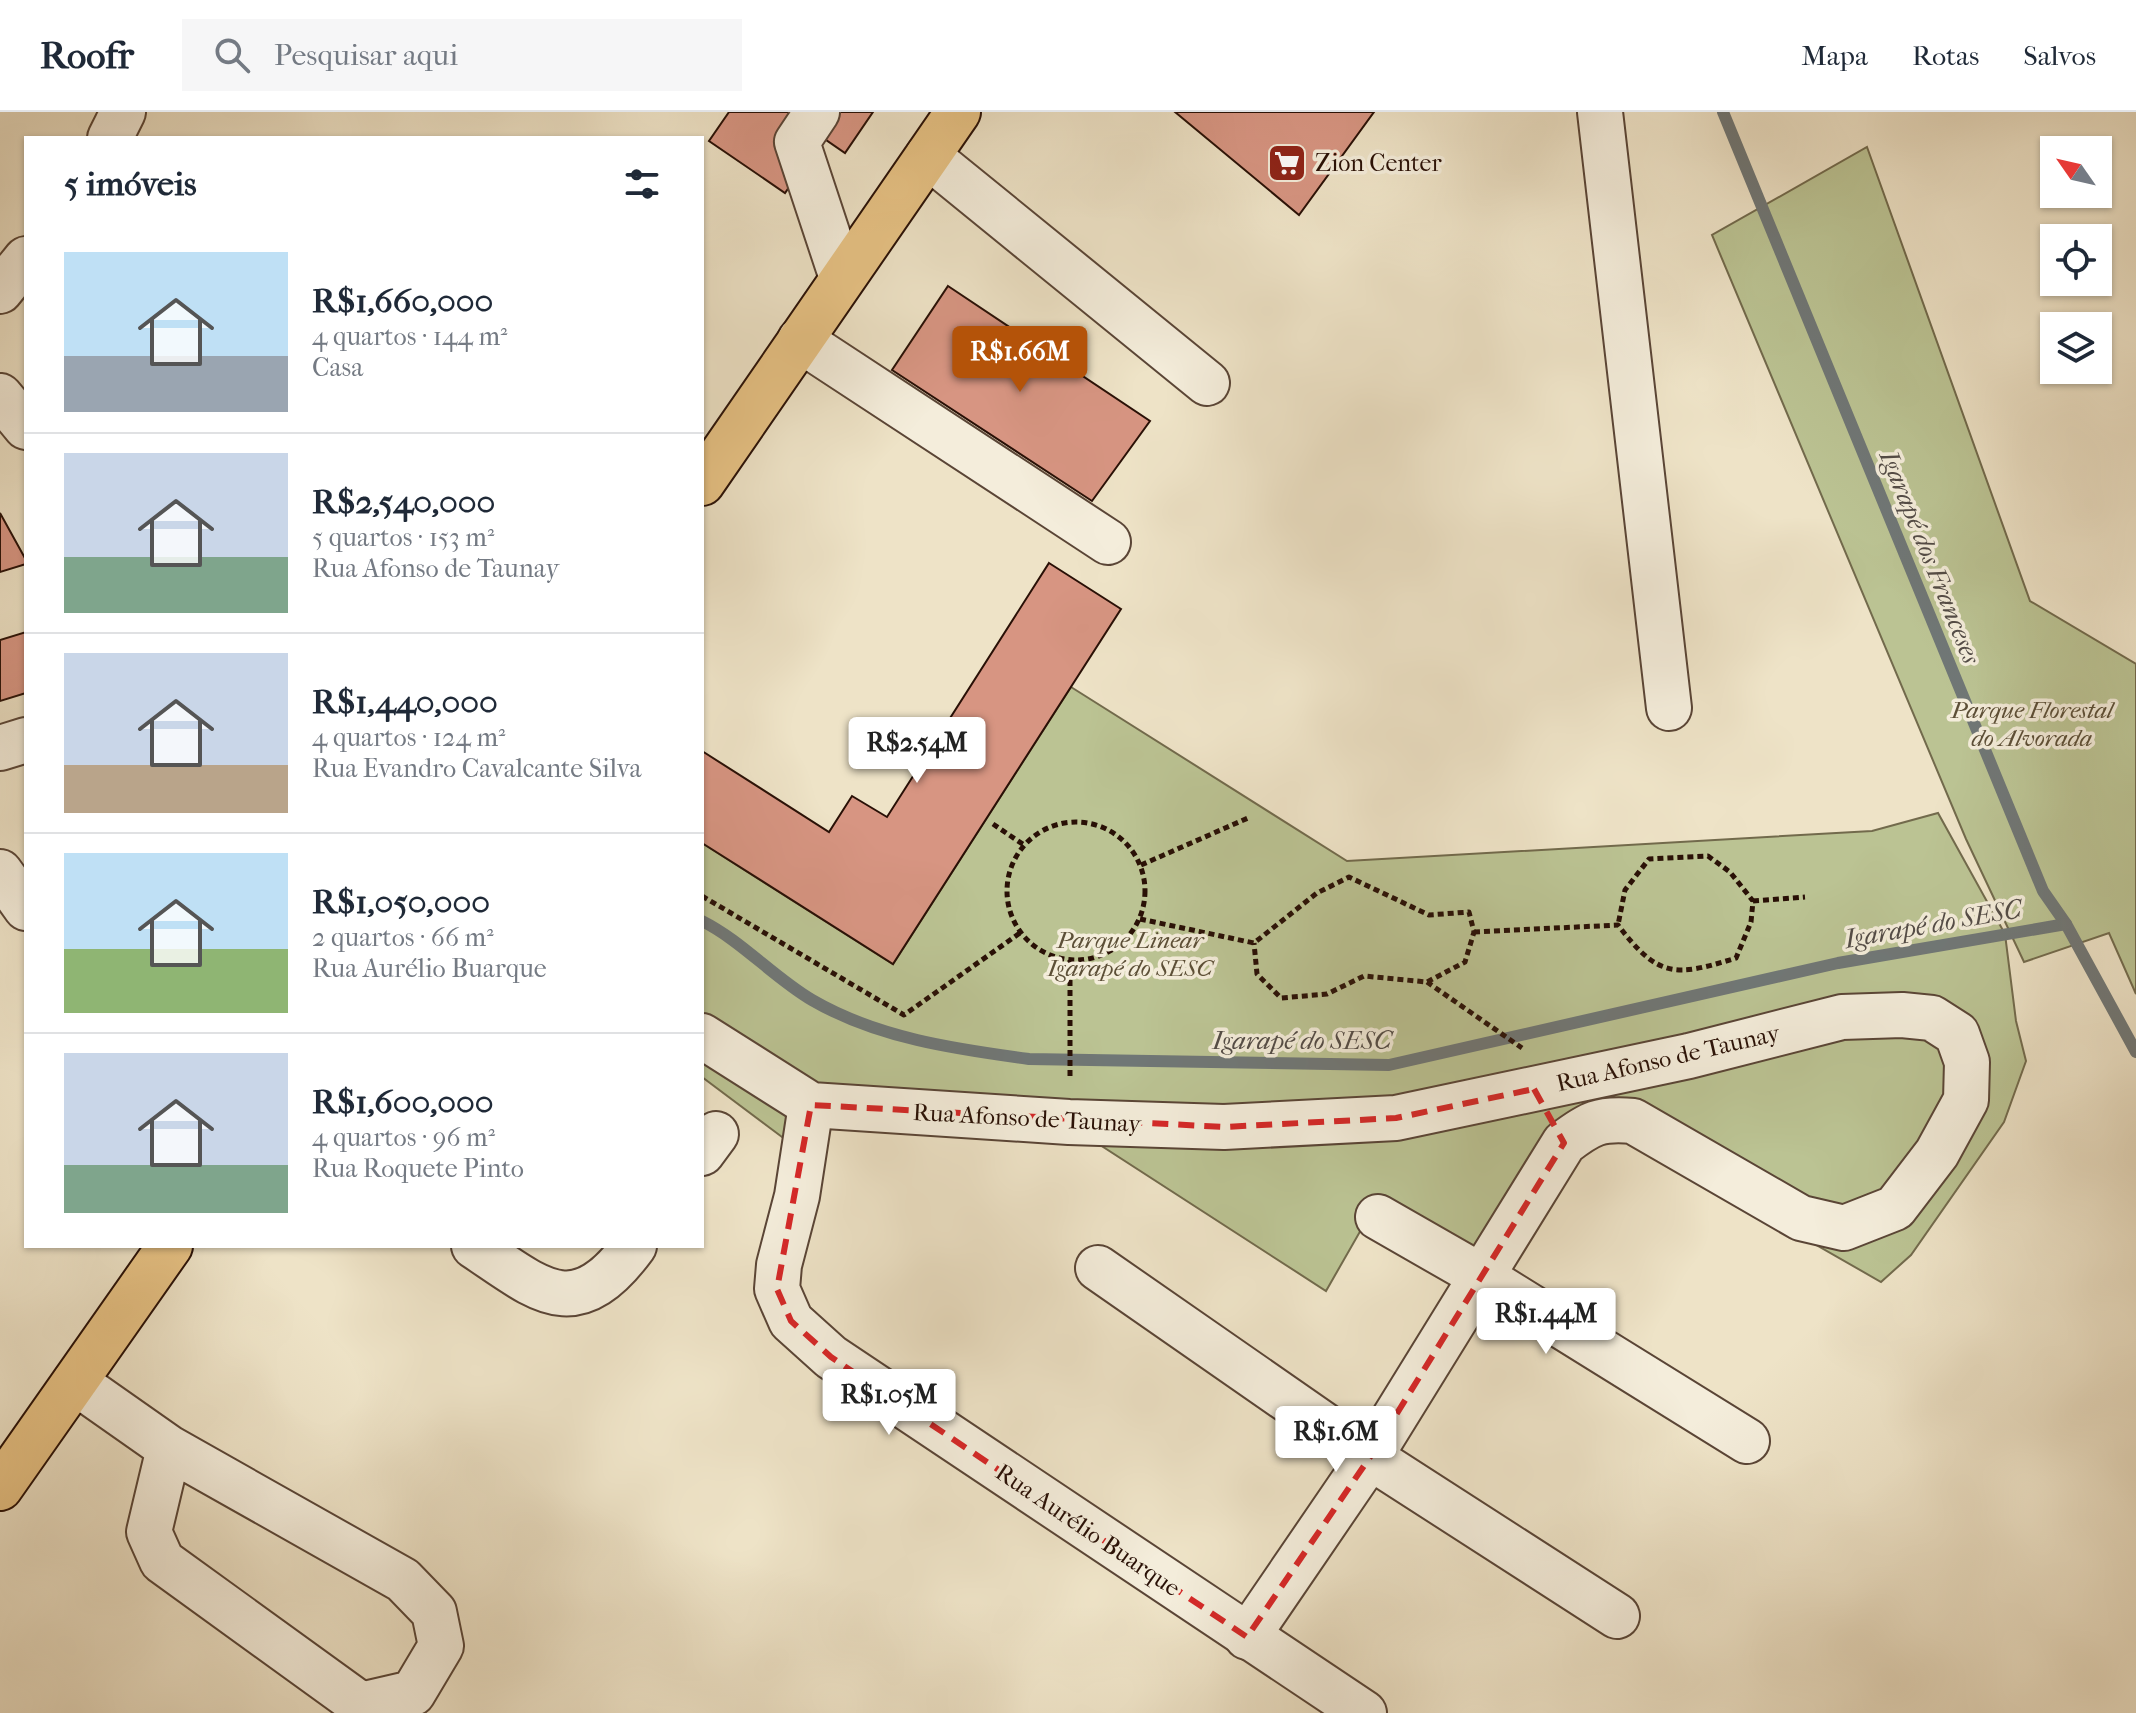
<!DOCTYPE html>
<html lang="pt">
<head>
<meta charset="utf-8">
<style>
	body { margin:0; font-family:"IM FELL French Canon",serif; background:#f6f6f7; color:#1f2937; height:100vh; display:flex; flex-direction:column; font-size:30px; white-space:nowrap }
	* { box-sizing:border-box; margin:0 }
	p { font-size:26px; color:#747a83 }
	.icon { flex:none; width:44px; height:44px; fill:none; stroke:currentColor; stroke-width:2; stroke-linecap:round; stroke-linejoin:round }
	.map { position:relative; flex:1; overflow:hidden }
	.sheet { position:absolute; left:24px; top:24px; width:680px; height:1112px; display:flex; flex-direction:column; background:#fff; border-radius:0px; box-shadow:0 2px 6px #0004 }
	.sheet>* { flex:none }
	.needle { width:52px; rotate:304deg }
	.controls { position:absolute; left:2040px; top:24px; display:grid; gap:16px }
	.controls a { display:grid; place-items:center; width:72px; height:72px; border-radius:0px; background:#fff; box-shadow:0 2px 6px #0004; font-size:40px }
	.price { position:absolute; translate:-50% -68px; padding:0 18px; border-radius:8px; background:#fff; color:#222; font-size:26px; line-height:52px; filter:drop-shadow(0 2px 4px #0008) }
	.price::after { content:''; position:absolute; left:50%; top:48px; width:24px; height:18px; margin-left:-12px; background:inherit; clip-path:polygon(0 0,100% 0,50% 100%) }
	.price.on { background:#b45309; color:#fff }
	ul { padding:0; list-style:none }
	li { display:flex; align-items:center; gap:24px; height:200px; padding:0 40px }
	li+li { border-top:2px solid #e0e1e3 }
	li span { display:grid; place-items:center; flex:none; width:224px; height:160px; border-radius:0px; color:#555 }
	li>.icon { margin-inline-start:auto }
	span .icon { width:96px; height:96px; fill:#fffc; stroke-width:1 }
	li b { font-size:34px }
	h2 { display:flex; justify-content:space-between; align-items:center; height:96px; padding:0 40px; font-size:34px }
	header { display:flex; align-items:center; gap:48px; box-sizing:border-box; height:112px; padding:0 40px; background:#fff; border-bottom:2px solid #e0e1e3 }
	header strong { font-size:38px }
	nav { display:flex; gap:44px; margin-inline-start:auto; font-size:28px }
	.search { width:560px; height:72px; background:#f6f6f7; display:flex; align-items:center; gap:20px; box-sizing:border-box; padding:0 28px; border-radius:0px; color:#747a83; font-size:30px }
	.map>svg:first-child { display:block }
</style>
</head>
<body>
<header>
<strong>Roofr</strong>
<div class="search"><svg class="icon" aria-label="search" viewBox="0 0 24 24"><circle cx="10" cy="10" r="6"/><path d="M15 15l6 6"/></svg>Pesquisar aqui</div>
<nav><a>Mapa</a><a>Rotas</a><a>Salvos</a></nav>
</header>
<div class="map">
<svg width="2136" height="1601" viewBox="0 0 2136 1601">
	<rect width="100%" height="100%" fill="#eee3c7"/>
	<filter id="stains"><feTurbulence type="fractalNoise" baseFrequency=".0025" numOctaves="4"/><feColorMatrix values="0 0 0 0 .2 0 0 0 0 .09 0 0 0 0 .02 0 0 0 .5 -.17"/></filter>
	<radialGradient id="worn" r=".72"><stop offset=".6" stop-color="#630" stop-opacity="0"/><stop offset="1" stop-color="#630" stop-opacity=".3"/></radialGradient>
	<!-- green -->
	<g fill="#bbc393" stroke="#726a4c" stroke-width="2">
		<path d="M1867,35L2030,489L2136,552V882L2109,821L2024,850L1966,727L1712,123Z"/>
		<path d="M1071,575L1347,749L1872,719L1938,701L2005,822L2016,909L2026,949L2004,1010L1911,1143L1881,1170L1626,1024L1589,1017L1462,1169L1362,1116L1326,1179L1100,1033L843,1013L786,1028L702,965V731L893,852Z"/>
	</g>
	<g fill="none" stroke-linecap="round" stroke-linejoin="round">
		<!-- stream -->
		<g stroke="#707776" stroke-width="12">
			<path d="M1723,0L2043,779L2066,812L2136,940"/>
			<path d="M702,809C742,829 773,865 812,888C877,926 955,937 1029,947L1389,953L1838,851L2066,812"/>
		</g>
	</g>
	<!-- building -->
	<g fill="#d79582" stroke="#291006" stroke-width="2">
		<path d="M729,0H873L845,41L823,26L785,81L709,29Z"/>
		<path d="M1175,0H1374L1299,103Z"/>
		<path d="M948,174L1150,309L1092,389L892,258Z"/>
		<path d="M0,401L26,448V452L0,460Z"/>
		<path d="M1049,451L1121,497L893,852L702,731V639L829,720L852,684L887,705Z"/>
		<path d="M26,520V581L0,589V528Z"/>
	</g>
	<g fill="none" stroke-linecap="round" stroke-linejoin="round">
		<defs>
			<g id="minor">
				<path d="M817,0L797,30L842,166"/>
				<path d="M1600,0L1669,596"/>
				<path d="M110,26L123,0"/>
				<path d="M928,44L1207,271"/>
				<path d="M0,179L26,147"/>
				<path d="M800,228L1108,430"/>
				<path d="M0,284L26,315"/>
				<path d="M0,636L26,628"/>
				<path d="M0,760L26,796"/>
				<path d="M702,924L811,993L1069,1010L1224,1015L1396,1006L1689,944L1842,905L1902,903L1932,906L1957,922L1967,950L1966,988L1937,1041L1895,1096L1844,1116L1801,1106L1633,1009C1600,1006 1590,1011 1564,1031L1370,1345L1247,1525"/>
				<path d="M811,993L797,1084L779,1153L777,1177L791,1209L831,1245L1364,1601"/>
				<path d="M702,1041L716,1022"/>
				<path d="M1378,1105L1481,1164L1747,1329"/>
				<path d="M474,1134C540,1178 575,1214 634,1134"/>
				<path d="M1098,1156L1370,1345L1617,1504"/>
				<path d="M75,1270L169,1336L403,1468L434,1500L441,1534L413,1581L361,1593L162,1449L149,1420L169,1336"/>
			</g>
			<g id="major">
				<path d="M702,371L958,0"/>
				<path d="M0,1376L170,1134"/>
			</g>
		</defs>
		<!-- minor casing -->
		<use href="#minor" stroke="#5a4536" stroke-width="48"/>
		<!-- major casing -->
		<use href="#major" stroke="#291006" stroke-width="48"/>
		<!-- path -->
		<g stroke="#291006" stroke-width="5" stroke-dasharray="6 4" stroke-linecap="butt">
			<circle cx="1076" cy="779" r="69"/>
			<path d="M993,712L1024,733"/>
			<path d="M1141,753L1248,706"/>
			<path d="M702,784L904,903L1020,821"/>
			<path d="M1753,789L1805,785"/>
			<path d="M1140,807L1254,831L1317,781L1349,765L1429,803L1469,800L1474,820L1465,850L1427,870L1364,864L1327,882L1281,886L1257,862L1254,831"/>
			<path d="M1474,820L1618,813C1658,866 1675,865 1736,846L1751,810L1753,789L1730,760L1708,744L1649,747L1625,778L1618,813"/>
			<path d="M1070,848V967"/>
			<path d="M1427,870L1522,936"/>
		</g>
		<!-- minor -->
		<use href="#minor" stroke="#f4eddb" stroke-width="44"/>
		<!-- major -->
		<use href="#major" stroke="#e7c284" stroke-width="44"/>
	</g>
	<!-- marked area -->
	<path fill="none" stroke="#d62828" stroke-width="6" stroke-dasharray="16 10" stroke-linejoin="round" d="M1534,977L1564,1031L1370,1345L1247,1525L831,1245L791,1209L777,1177L811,993L1224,1015L1396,1006Z"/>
	<!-- icons -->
	<defs>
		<symbol id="supermarket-square" viewBox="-11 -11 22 22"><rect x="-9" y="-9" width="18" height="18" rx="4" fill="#8f2418" stroke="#f4eddb"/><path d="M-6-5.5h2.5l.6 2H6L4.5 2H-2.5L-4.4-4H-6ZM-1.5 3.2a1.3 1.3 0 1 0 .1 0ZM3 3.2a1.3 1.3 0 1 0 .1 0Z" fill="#fff"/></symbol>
	</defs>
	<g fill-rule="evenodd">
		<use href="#supermarket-square" x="1265" y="29" width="44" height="44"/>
	</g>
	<g text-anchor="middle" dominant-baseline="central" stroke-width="7" stroke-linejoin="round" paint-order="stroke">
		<!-- poi labels -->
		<g font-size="24" fill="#291006" stroke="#f4eddb" text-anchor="start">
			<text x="1315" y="51">Zion Center</text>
		</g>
		<!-- park labels -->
		<g font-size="24" font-style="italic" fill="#5c4f37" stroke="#f4eddb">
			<text x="2032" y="598">Parque Florestal<tspan x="2032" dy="28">do Alvorada</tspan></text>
			<text x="1130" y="828">Parque Linear<tspan x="1130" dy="28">Igarapé do SESC</tspan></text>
		</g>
		<!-- street labels -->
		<g font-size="24" fill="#291006" stroke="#f4eddb">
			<text transform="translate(1668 946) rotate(-13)">Rua Afonso de Taunay</text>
			<text transform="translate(1027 1006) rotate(3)">Rua Afonso de Taunay</text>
			<text transform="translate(1088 1418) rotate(34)">Rua Aurélio Buarque</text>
		</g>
		<!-- water labels -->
		<g font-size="26" font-style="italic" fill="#534c47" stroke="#f4eddb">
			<text transform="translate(1930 445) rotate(68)">Igarapé dos Franceses</text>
			<text transform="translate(1933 812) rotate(-10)">Igarapé do SESC</text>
			<text x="1302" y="928">Igarapé do SESC</text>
		</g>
	</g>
	<rect width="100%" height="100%" filter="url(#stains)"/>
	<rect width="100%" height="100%" fill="url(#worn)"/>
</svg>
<div class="controls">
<a><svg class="needle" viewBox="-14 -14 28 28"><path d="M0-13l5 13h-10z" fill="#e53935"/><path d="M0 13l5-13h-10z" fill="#747a83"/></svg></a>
<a><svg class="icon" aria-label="locate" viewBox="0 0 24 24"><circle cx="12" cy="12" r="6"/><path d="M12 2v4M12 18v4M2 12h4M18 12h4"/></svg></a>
<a><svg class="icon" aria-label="layers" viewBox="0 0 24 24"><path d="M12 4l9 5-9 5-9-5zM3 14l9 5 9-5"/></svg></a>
</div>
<b class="price on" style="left:1020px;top:282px">R$1.66M</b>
<b class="price" style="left:917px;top:673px">R$2.54M</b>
<b class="price" style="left:1546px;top:1244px">R$1.44M</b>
<b class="price" style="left:889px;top:1325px">R$1.05M</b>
<b class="price" style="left:1336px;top:1362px">R$1.6M</b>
<section class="sheet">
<h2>5 imóveis<svg class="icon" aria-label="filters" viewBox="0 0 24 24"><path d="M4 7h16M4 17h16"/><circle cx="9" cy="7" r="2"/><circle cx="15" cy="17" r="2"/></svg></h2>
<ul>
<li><span style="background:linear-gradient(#bfe0f5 65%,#9aa5b1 0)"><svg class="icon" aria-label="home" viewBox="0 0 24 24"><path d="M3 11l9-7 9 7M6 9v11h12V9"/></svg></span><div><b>R$1,660,000</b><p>4 quartos · 144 m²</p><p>Casa</p></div></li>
<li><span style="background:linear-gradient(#c9d6e8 65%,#7fa58c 0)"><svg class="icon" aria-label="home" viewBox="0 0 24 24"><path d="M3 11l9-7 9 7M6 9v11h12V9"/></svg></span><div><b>R$2,540,000</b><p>5 quartos · 153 m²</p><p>Rua Afonso de Taunay</p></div></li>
<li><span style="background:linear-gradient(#c9d6e8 70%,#b9a48a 0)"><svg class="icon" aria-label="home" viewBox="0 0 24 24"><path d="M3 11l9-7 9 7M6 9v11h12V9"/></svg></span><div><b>R$1,440,000</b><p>4 quartos · 124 m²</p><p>Rua Evandro Cavalcante Silva</p></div></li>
<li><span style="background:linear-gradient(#bfe0f5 60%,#8fb573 0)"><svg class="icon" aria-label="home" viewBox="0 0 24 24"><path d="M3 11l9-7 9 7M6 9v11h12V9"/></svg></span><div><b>R$1,050,000</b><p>2 quartos · 66 m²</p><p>Rua Aurélio Buarque</p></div></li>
<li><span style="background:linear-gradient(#c9d6e8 70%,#7fa58c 0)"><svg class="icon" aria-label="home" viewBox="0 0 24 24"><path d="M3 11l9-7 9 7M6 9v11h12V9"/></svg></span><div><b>R$1,600,000</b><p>4 quartos · 96 m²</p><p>Rua Roquete Pinto</p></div></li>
</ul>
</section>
</div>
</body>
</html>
